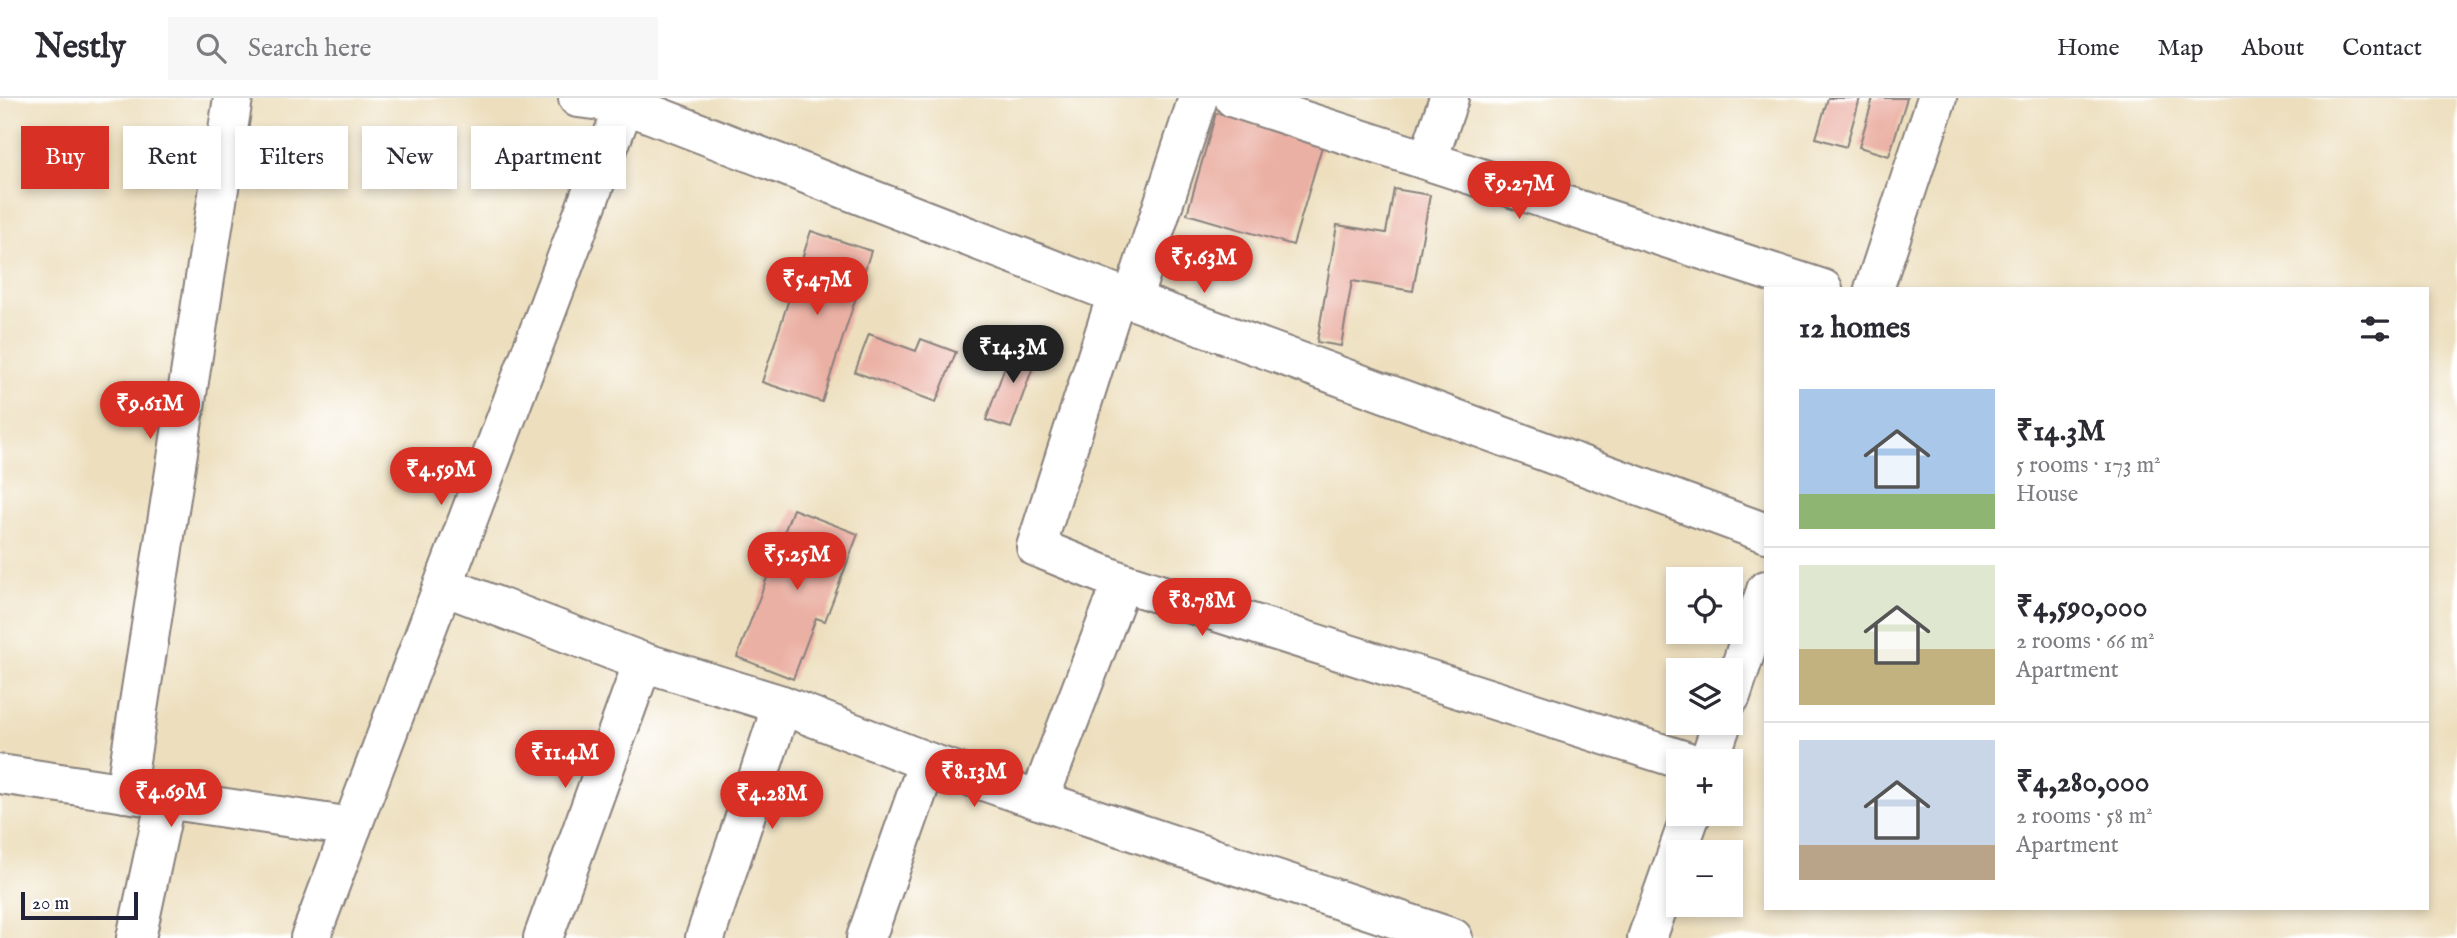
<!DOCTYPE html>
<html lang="en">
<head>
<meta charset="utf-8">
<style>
	body { margin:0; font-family:"IM FELL English",serif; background:#f7f7f7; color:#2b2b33; height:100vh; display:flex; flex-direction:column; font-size:26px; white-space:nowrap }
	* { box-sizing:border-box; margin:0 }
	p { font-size:23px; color:#7c7c81 }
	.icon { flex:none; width:38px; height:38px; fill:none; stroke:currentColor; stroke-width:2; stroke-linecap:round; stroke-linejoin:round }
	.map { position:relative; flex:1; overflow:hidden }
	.panel { position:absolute; left:1764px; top:189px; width:665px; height:623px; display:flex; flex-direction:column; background:#fff; border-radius:0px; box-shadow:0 4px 10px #0003 }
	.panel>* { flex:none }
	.guide { position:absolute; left:21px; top:28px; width:665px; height:63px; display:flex; gap:14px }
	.fabs { position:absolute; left:1666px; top:469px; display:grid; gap:14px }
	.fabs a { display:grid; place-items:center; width:77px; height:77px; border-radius:0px; background:#fff; box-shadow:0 4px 10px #0003; font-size:35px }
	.scale { position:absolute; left:21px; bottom:18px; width:117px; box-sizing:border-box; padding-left:7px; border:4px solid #22223b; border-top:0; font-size:19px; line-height:24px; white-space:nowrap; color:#22223b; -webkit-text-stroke:5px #fff; paint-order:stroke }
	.price { position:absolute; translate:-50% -60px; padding:0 16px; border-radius:24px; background:#d93025; color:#fff; font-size:23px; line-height:46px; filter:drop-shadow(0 2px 4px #0008) }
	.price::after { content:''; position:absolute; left:50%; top:42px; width:21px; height:16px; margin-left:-10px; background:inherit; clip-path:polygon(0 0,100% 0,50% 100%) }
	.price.on { background:#222; color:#fff }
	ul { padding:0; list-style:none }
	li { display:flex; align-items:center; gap:21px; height:175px; padding:0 35px }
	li+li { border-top:2px solid #e1e1e2 }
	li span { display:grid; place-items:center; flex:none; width:196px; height:140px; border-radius:0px; color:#555 }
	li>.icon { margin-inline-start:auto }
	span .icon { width:84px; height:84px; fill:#fffc; stroke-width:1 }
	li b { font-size:30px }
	h2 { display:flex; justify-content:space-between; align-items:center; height:84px; padding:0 35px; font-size:30px }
	.chip { padding:0 24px; border-radius:0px; background:#fff; box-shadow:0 4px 10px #0003; font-size:24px; line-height:63px }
	.chip.on { background:#d93025; color:#fff }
	header { display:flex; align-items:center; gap:42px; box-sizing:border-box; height:98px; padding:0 35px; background:#fff; border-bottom:2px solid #e1e1e2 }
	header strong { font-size:33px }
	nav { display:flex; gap:38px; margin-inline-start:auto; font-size:24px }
	.search { width:490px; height:63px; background:#f7f7f7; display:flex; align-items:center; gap:18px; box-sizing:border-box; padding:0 24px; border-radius:0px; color:#7c7c81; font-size:26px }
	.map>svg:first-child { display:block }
</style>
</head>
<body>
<header>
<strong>Nestly</strong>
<div class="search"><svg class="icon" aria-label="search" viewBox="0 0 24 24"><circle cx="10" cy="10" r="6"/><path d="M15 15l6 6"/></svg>Search here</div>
<nav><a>Home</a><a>Map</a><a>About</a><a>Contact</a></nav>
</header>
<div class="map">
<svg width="2457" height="840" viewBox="0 0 2457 840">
	<rect width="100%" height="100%" fill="#fff"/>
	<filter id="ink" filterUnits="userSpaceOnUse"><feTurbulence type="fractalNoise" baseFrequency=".0143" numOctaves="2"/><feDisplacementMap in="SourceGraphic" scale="14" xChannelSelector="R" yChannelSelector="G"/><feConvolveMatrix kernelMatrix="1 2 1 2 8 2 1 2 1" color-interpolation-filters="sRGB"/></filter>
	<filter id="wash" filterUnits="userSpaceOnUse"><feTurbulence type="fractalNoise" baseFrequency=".00686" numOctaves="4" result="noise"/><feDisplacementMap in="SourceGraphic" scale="28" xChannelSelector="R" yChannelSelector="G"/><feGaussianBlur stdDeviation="1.57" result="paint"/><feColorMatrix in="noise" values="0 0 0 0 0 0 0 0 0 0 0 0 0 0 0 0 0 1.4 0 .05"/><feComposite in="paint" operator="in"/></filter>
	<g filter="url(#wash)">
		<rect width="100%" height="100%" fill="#eddfbe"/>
		<g id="blocks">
			<!-- building -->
			<g fill="#ebb0a4">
				<path d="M1828,0H1860L1846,49L1816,40Z"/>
				<path d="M1873,0H1907L1889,58L1859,49Z"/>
				<path d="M1216,15L1323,45L1293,147L1187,116Z"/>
				<path d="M1394,91L1430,97L1413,193L1352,183L1341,248L1317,244L1337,127L1386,135Z"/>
				<path d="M811,133L871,153L822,304L762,284Z"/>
				<path d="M869,236L916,253L921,241L956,254L936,304L855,274Z"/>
				<path d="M1014,243L1039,252L1011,330L986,322Z"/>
				<path d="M793,411L858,436L825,523L816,520L793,581L737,559Z"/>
			</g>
		</g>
	</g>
	<g filter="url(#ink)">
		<use href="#blocks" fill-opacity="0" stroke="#88807c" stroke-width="2"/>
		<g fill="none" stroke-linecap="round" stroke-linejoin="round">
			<defs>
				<g id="street">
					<path d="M578,0L625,6L1132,202L1766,435"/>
					<path d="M1234,0L1823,191"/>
					<path d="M1428,62L1449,0"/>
					<path d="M1874,191L1937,0"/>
					<path d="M1117,196L1036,449L1122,484L1686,663"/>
					<path d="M1132,202L1198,0"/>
					<path d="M1122,484L1039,702L1453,840"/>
					<path d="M444,488L643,564L782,607L928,664L866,840"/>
					<path d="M1731,598L1766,492"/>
					<path d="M1709,663L1722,625"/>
					<path d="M928,664L1039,702"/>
					<path d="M0,676L352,729"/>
					<path d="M125,695L233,0"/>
					<path d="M136,840L166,700"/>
					<path d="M310,840L627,0"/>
					<path d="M543,840L643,564"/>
					<path d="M705,840L782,607"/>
					<path d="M1647,840L1691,716"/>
				</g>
			</defs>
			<!-- street casing -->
			<use href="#street" stroke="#88807c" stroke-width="42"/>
			<!-- street -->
			<use href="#street" stroke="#fff" stroke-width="38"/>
		</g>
	</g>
</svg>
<div class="fabs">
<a><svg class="icon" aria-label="locate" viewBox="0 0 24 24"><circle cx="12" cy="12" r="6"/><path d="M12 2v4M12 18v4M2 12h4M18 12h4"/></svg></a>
<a><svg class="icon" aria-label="layers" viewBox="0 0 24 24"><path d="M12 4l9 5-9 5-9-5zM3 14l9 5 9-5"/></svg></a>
<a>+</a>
<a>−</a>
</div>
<div class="scale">20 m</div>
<b class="price" style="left:1519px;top:123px">₹9.27M</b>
<b class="price" style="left:1204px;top:197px">₹5.63M</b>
<b class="price" style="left:817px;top:219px">₹5.47M</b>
<b class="price on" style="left:1013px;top:287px">₹14.3M</b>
<b class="price" style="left:150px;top:343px">₹9.61M</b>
<b class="price" style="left:441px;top:409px">₹4.59M</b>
<b class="price" style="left:797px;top:494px">₹5.25M</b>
<b class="price" style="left:1202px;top:540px">₹8.78M</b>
<b class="price" style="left:565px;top:692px">₹11.4M</b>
<b class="price" style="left:974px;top:711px">₹8.13M</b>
<b class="price" style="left:171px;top:731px">₹4.69M</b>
<b class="price" style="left:772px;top:733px">₹4.28M</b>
<div class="guide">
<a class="chip on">Buy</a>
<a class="chip">Rent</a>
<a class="chip">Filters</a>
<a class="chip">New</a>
<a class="chip">Apartment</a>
</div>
<section class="panel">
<h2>12 homes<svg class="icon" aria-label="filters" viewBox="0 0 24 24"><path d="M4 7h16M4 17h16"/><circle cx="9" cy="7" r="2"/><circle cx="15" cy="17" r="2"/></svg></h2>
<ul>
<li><span style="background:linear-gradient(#a9c7e8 75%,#8fb573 0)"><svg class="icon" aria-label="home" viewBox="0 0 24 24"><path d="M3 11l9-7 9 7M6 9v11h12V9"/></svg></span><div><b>₹14.3M</b><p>5 rooms · 173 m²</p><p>House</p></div></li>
<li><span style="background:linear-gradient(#dfe7d0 60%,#c2b280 0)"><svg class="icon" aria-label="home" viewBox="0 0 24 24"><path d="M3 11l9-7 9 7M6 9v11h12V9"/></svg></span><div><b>₹4,590,000</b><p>2 rooms · 66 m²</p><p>Apartment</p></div></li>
<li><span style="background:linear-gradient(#c9d6e8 75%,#b9a48a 0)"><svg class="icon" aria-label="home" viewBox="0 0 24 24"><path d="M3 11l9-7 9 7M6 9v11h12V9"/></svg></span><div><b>₹4,280,000</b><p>2 rooms · 58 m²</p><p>Apartment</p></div></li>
</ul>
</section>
</div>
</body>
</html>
